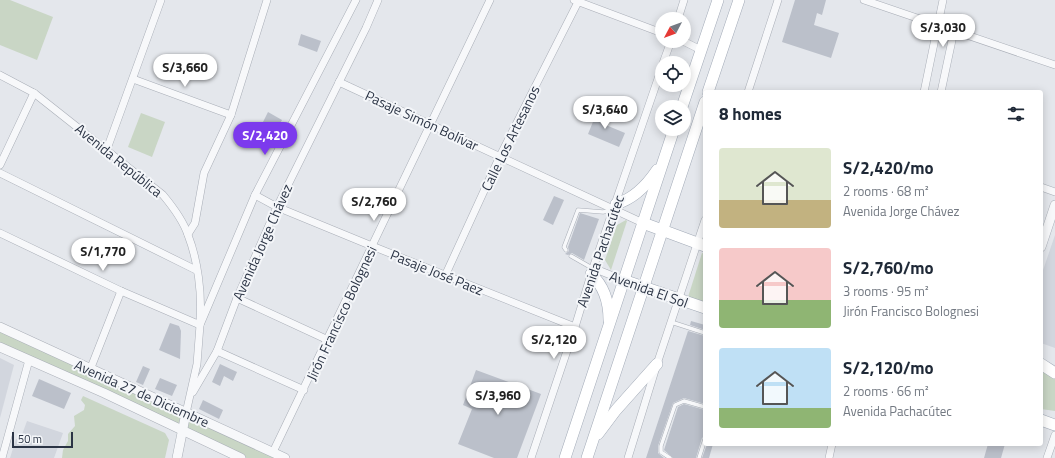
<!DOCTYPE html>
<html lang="en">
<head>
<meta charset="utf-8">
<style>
	body { margin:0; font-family:"Titillium Web",sans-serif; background:#f2f2f3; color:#1f2937; height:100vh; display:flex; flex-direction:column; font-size:15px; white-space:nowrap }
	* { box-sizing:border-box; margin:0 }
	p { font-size:13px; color:#747a83 }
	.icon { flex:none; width:22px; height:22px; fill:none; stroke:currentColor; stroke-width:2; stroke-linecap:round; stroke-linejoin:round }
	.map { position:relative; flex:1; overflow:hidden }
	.sheet { position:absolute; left:703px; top:90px; width:340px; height:356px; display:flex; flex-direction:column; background:#fff; border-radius:4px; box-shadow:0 2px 10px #0003 }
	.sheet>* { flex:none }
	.needle { width:26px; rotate:229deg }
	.controls { position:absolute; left:655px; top:12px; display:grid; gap:8px }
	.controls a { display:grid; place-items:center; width:36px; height:36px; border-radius:50%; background:#fff; box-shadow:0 2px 10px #0003; font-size:20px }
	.scale { position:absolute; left:12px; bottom:10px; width:61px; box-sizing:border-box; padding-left:4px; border:2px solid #2b3445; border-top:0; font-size:11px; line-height:14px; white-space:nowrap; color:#2b3445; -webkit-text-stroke:3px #f4f6f9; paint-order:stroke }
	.price { position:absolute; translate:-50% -34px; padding:0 9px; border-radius:14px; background:#fff; color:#222; font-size:13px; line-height:26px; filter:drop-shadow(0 1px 2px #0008) }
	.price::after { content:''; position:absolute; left:50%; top:24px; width:12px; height:9px; margin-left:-6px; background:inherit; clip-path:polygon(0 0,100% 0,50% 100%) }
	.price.on { background:#7c3aed; color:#fff }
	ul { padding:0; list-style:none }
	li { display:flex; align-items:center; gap:12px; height:100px; padding:0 16px }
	li span { display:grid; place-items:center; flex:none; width:112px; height:80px; border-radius:4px; color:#555 }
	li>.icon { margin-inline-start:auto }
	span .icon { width:48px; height:48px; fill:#fffc; stroke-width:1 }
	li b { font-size:17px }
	h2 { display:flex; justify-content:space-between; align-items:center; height:48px; padding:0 16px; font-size:17px }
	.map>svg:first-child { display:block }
</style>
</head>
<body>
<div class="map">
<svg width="1055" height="458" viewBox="0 0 1055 458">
	<rect width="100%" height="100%" fill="#e4e7ec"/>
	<!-- built -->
	<g fill="#d2d6de">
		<path d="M1055,235V348L1041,343V276Z"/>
		<path d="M0,358L14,365L0,418Z"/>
		<path d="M27,421L63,433L54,458H10L16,439L20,440Z"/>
	</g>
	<!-- green -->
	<g fill="#c9d6c5">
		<path d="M0,0H10L53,17L37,60L0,45Z"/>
		<path d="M141,113L165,122L152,157L128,147Z"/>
		<path d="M626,220L627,221L611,270L605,260L617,225Z"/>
		<path d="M702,253L705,254V302L688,297Z"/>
		<path d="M0,330L183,415L180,426L0,344Z"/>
		<path d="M1041,369L1055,377V411L1041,409Z"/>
		<path d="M83,396L165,433L169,440L165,458H62L63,450L68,441V434L75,426L74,416L84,410L85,405L81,400Z"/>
		<path d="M188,416L277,458H246L185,429Z"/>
	</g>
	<!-- building -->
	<g fill="#bbc0ca">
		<path d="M795,0H826L822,15L817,13L814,25L839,33L831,58L782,42Z"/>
		<path d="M301,34L321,41L317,52L298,45Z"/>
		<path d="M599,107L606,110L601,123L625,133L619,147L588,134Z"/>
		<path d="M268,112L282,120L275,132L262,124Z"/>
		<path d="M554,196L564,200L553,225L543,220Z"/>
		<path d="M580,213L599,219L584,260L572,253L568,255L565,254L569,251L568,247Z"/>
		<path d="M691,321L705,325V330L690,325Z"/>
		<path d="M170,323L179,326L181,331L180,359L159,350Z"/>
		<path d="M688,331L705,336V404L684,398L673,403L658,446V453L664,458H646Z"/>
		<path d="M220,364L237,372L233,381L224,376L220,386L212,382Z"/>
		<path d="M143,366L150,369L143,385L136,382Z"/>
		<path d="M476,370L541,394L517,458H494L458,444L472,409L463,405Z"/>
		<path d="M160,378L177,385L172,396L155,389Z"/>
		<path d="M39,379L71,393L64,409L32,396Z"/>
		<path d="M203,400L223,410L219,419L199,409Z"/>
		<path d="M684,404L705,410V436L702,438L696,458H673L664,450L678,407Z"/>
		<path d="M707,444H713L709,458H702Z"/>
		<path d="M988,444H1005L1001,458H984Z"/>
	</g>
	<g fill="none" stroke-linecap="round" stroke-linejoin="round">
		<defs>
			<g id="service">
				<path d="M566,250L564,247L578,210L603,212L613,210"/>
				<path d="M571,256L592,268"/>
				<path d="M671,322L705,333"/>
				<path d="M670,458L661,452V446L675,405L684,401L705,407"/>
				<path d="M699,458L705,439"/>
			</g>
			<g id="minor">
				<path d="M574,0L662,33"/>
				<path d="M864,0L1055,65"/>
				<path d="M678,19L684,0"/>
				<path d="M683,41L701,50"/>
				<path d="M663,63L671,41"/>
				<path d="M0,75L34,93L163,195C173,207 183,220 188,235C198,261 202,293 200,321"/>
				<path d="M133,79L231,115"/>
				<path d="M339,82L643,223"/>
				<path d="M748,92L778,0"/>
				<path d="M924,92L943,0"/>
				<path d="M941,92L954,31"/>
				<path d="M107,149L161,0"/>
				<path d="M0,165L34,93"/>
				<path d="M0,173L196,270"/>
				<path d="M1041,187L1055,192"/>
				<path d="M255,195L277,207L372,246L575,327"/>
				<path d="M0,233L121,291L200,325"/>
				<path d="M188,234L195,223L204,173L231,115L267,0"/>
				<path d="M593,268L623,280"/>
				<path d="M445,276L500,156L578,2"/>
				<path d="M237,298L328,340"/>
				<path d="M217,351L304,390"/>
				<path d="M90,370L121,291"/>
				<path d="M193,392L217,351L237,298L277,207L366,28L378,0"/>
				<path d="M186,413L197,364L200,325L255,195L356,0"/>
				<path d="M273,452L490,0"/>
				<path d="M2,458L29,360"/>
				<path d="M531,458L575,327L593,268L662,67"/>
				<path d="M628,458L657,364L705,220"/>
				<path d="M829,458L832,444"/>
				<path d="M1047,458L1055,435"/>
			</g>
			<g id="tertiary">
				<path d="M1041,247L1055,205"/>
				<path d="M0,327L285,458"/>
				<path d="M0,347L104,393L241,458"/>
				<path d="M177,458L186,413"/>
			</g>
			<g id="primary">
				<path d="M708,92L739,0"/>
				<path d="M682,107L718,0"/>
				<path d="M616,204C633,199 647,185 657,170"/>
				<path d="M643,223L705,246"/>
				<path d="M591,274C604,286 609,302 609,320"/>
				<path d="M623,280L705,308"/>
				<path d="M1041,364L1055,373"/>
				<path d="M1041,420L1055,425"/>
				<path d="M598,434L616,410L657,364"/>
				<path d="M565,458L674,129"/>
				<path d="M587,458L705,102"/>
			</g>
		</defs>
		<!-- service casing -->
		<use href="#service" stroke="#a9aeb7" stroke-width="4.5"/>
		<!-- minor casing -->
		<use href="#minor" stroke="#a9aeb7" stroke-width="8"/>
		<!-- tertiary casing -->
		<use href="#tertiary" stroke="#a9aeb7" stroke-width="10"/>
		<!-- primary casing -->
		<use href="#primary" stroke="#a3abb8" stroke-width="12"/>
		<!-- service -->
		<use href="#service" stroke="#f7f8fa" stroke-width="3.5"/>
		<!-- minor -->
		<use href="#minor" stroke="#f7f8fa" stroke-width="7"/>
		<!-- tertiary -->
		<use href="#tertiary" stroke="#f7f8fa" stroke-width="9"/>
		<!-- primary -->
		<use href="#primary" stroke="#fff" stroke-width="11"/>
	</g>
	<g text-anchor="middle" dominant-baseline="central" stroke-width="4" stroke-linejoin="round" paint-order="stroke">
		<!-- street labels -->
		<g font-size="14" fill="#2b3445" stroke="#f4f6f9">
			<text transform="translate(422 120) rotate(25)">Pasaje Simón Bolívar</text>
			<text transform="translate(510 138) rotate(-64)">Calle Los Artesanos</text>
			<text transform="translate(119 160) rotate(39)">Avenida República</text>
			<text transform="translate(262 242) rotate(-66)">Avenida Jorge Chávez</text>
			<text transform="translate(600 251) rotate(-71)">Avenida Pachacútec</text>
			<text transform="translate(437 272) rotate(22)">Pasaje José Paez</text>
			<text transform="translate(649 289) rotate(20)">Avenida El Sol</text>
			<text transform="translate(341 313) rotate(-65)">Jirón Francisco Bolognesi</text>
			<text transform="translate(142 393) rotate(24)">Avenida 27 de Diciembre</text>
		</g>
	</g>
</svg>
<div class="controls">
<a><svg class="needle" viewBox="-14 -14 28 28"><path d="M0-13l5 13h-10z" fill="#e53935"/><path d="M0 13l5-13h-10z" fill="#747a83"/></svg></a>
<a><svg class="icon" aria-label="locate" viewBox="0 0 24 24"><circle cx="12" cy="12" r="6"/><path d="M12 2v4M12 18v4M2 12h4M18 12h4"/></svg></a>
<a><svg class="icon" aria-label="layers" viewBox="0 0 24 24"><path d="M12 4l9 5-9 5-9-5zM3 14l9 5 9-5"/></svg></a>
</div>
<div class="scale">50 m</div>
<b class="price" style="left:943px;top:48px">S/3,030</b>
<b class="price" style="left:185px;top:88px">S/3,660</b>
<b class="price" style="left:605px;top:130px">S/3,640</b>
<b class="price on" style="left:265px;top:156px">S/2,420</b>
<b class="price" style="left:374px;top:222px">S/2,760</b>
<b class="price" style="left:103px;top:272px">S/1,770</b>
<b class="price" style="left:554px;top:360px">S/2,120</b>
<b class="price" style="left:498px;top:416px">S/3,960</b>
<section class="sheet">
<h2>8 homes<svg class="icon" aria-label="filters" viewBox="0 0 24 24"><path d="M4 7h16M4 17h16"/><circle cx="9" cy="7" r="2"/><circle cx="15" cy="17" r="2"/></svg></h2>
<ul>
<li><span style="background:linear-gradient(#dfe7d0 65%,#c2b280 0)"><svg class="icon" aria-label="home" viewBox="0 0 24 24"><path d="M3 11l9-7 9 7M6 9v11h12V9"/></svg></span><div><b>S/2,420/mo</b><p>2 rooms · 68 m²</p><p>Avenida Jorge Chávez</p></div></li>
<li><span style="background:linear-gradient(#f6c9c9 65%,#8fb573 0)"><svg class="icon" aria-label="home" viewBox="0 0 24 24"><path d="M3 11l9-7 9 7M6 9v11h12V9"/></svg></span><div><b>S/2,760/mo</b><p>3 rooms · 95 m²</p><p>Jirón Francisco Bolognesi</p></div></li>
<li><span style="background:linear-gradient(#bfe0f5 75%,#8fb573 0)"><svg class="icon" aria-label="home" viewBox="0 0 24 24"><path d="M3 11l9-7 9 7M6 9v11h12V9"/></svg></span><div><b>S/2,120/mo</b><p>2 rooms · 66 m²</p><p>Avenida Pachacútec</p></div></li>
</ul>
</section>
</div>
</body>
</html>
